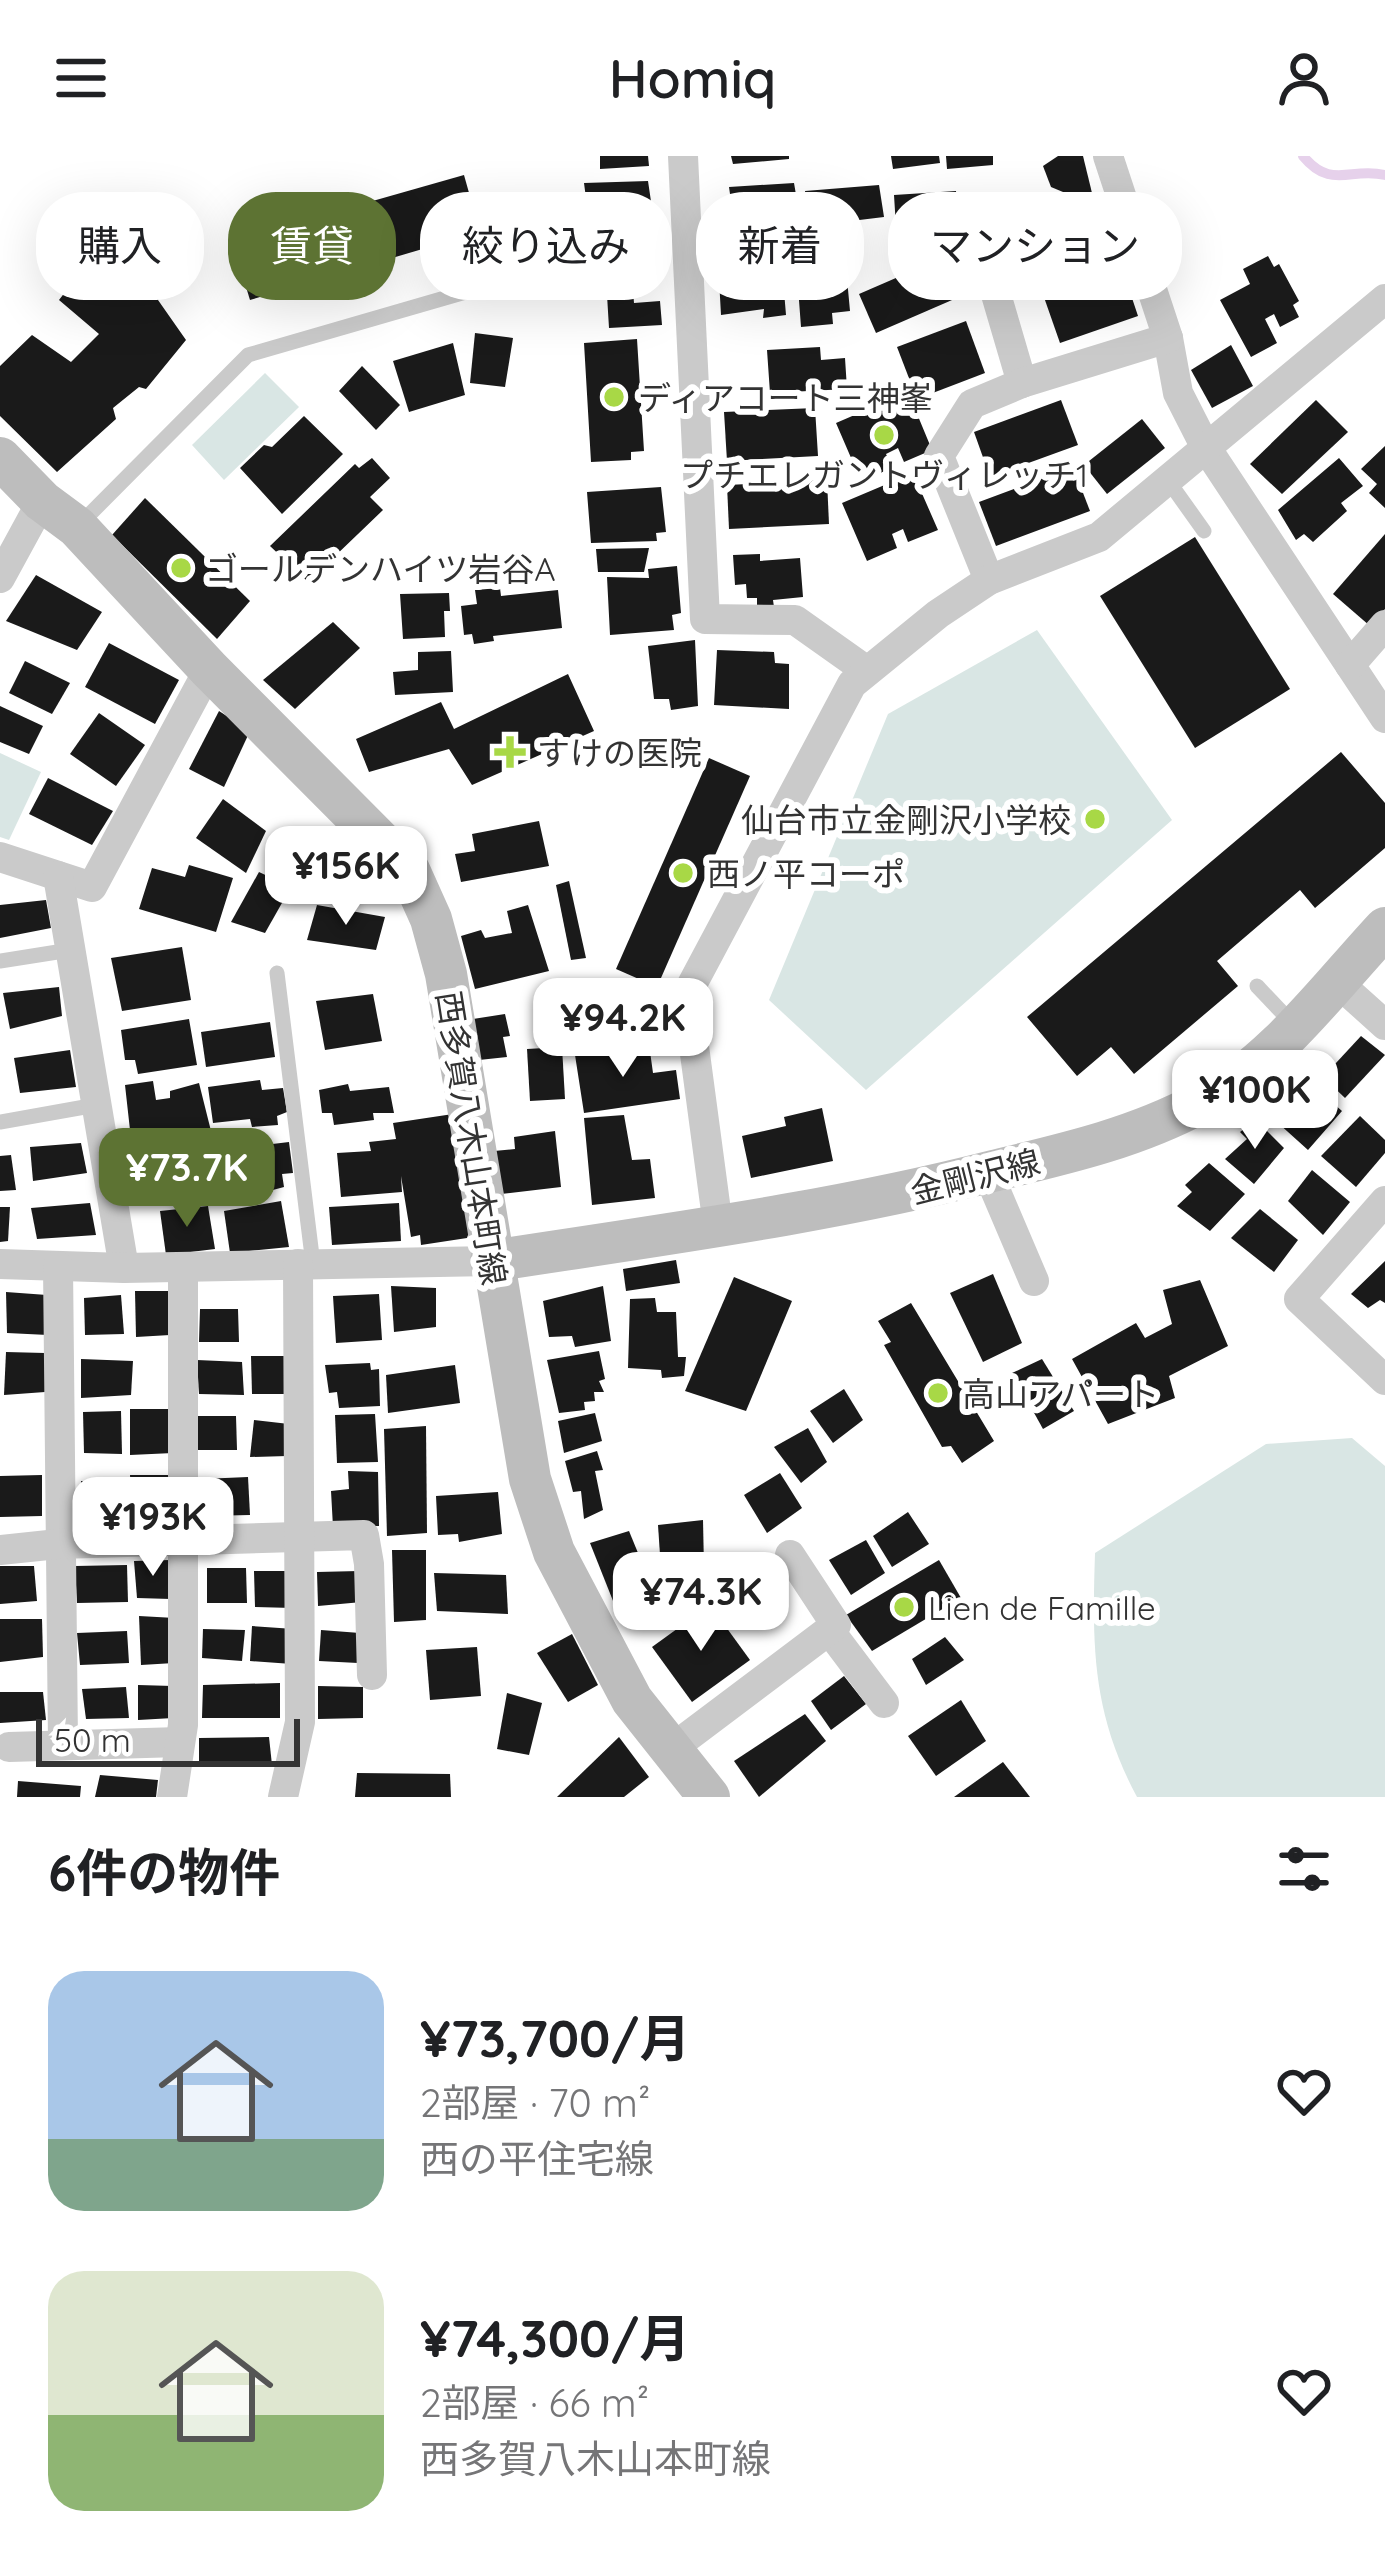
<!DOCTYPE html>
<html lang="ja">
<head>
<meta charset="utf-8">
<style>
	body { margin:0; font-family:Quicksand,"Noto Sans JP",sans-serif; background:#f2f2f2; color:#202124; height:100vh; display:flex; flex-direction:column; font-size:45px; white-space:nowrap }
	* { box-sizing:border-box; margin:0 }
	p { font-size:39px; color:#757577 }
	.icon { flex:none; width:66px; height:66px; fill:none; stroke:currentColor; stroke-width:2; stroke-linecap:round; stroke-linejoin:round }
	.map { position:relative; height:1641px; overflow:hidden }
	.side { display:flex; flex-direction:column; background:#fff; flex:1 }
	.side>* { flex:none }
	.hud { position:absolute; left:36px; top:36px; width:1314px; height:108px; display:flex; gap:24px }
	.scale { position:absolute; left:36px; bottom:30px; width:264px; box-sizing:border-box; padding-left:12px; border:6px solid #333; border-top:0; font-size:33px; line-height:42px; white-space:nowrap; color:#333; -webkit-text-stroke:9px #fff; paint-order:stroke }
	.price { position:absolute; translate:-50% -102px; padding:0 27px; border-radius:24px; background:#fff; color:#222; font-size:39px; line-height:78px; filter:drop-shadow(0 3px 6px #0008) }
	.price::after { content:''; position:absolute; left:50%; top:72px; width:36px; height:27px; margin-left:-18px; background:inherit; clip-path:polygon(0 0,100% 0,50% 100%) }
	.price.active { background:#5d7333; color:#fff }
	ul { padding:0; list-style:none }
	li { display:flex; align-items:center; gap:36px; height:300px; padding:0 48px }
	li span { display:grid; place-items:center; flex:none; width:336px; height:240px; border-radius:36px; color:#555 }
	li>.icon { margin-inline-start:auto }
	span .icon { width:144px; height:144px; fill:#fffc; stroke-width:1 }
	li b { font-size:51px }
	h2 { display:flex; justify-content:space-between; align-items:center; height:144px; padding:0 48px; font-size:51px }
	.pill { padding:0 42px; border-radius:48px; background:#fff; box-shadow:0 12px 48px #0002; font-size:42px; line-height:108px }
	.pill.active { background:#5d7333; color:#fff }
	header { display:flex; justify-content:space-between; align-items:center; height:156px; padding:0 48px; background:#fff; font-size:54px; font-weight:600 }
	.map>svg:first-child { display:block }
</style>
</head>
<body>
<header><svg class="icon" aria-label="menu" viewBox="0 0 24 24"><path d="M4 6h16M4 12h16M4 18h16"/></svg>Homiq<svg class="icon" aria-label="person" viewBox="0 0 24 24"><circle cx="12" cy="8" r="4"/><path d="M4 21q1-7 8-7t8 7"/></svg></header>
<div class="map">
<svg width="1385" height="1641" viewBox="0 0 1385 1641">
	<rect width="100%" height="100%" fill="#fff"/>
	<!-- green -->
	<g fill="#d9e6e4">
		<path d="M265,217L299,251L224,324L192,289Z"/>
		<path d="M1037,474L1172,664L866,934L769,844L888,558Z"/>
		<path d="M0,597L41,616L9,684L0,681Z"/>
		<path d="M1352,1282L1385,1310V1641H1137C1092,1557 1092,1491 1095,1397L1266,1288Z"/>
	</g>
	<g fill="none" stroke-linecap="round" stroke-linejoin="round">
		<!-- stream -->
		<path stroke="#e6d1eb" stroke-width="10" d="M1303,0C1331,34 1350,11 1385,19"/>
	</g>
	<!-- building -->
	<g fill="#1a1a1a">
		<path d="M600,0H648L649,10L600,13Z"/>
		<path d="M731,0H789V3L733,8Z"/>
		<path d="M891,0H939L940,7L893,13Z"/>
		<path d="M946,0H993V9L947,13Z"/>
		<path d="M1058,0H1083L1092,37L1075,41L1051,31L1043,10Z"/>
		<path d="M464,19L480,76L250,144L232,85Z"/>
		<path d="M648,25L653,59L632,62L634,71L617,73L614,63L589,65L584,27Z"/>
		<path d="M794,27L801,68L719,75L717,47L731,45L729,31Z"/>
		<path d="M879,29L884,61L810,70L805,35Z"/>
		<path d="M956,35L957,64L896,71L894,39Z"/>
		<path d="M1089,47L1104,90L1036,115L1020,71Z"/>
		<path d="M115,71L162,93L170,122L158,144L186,184L146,233L139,231L113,252L116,263L57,316L0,260V210L32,179L71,206L99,178L59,144Z"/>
		<path d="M645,80L648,126L589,127V81Z"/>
		<path d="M781,99L786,159L763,162L764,153L721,159L718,105Z"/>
		<path d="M1118,100L1138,160L1060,187L1039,127Z"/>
		<path d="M1268,100L1274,111L1279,108L1299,145L1293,149L1299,161L1280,171L1274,158L1265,163L1277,187L1251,201L1220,144L1250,128L1243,113Z"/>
		<path d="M942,102L959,141L876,177L859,138Z"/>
		<path d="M846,112L850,155L832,157L833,168L801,171L797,118Z"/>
		<path d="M633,135L634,147L660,145L662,169L609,172L607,139Z"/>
		<path d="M966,165L985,217L917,243L897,191Z"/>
		<path d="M475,177L513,182L505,231L470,227Z"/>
		<path d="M637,183L644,295L631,296V304L591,306L584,187Z"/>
		<path d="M453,187L465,239L409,256L393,205Z"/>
		<path d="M1231,189L1253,230L1212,252L1191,214Z"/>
		<path d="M820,191L821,204L845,202L847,233L770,237L767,194Z"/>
		<path d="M362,210L400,249L376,274L339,235Z"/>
		<path d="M908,236L932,294L904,306L898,292L886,298L892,312L861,325L836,267Z"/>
		<path d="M1061,244L1078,289L990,321L974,276Z"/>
		<path d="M1316,244L1348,276L1282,338L1250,308Z"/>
		<path d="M815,252L818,300L727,305L724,256Z"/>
		<path d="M304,260L343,298L282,358L240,312L264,289L272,291Z"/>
		<path d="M1142,263L1165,292L1107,338L1084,309Z"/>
		<path d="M1385,290V352L1369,337L1377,328L1361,313Z"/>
		<path d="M372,302L390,322L370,341L383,354L308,426L270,390L355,308L359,312Z"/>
		<path d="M1339,302L1363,330L1341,347L1347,355L1313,386L1304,378L1296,384L1278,354Z"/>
		<path d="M1073,311L1090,355L996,390L979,346Z"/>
		<path d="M913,317L938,374L908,386L903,373L892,378L897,392L867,405L842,347Z"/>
		<path d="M827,324L829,368L729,373L727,329Z"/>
		<path d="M661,331L666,376L656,377L657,385L591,387L587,336Z"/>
		<path d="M145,342L250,445L217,483L112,379Z"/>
		<path d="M1385,378V453L1370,470L1333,438Z"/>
		<path d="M1195,381L1290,533L1195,592L1100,440Z"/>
		<path d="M649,392L644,416H598L596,393Z"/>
		<path d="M760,398V405L800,402L803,441L773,444L774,451L757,452V442H747L746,428L735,429L733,399Z"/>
		<path d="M677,410L681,457L672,459L674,474L610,479L607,421L649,422L648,413Z"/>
		<path d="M36,419L102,456L77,494L6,465Z"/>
		<path d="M500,432L501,440L558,434L562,472L493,480L494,485L474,488L472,478L464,479L461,450L477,448L475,434Z"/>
		<path d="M449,437L450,455H444L445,481L403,483L400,438Z"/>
		<path d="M333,466L360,492L295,553L263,524Z"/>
		<path d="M695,484L698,550L671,554L669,543H654L648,490Z"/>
		<path d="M109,487L179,524L155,568L85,531Z"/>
		<path d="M717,494L774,496L775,507L789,508V553L714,549Z"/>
		<path d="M451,495L453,536L395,539L393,516L418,514V496Z"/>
		<path d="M25,505L70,527L52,558L9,537Z"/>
		<path d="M568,518L594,575L472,629L449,593L369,616L356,583L441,546L454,573Z"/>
		<path d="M0,550L43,570L29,598L0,586Z"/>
		<path d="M219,555L250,575L224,631L189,613Z"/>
		<path d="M99,557L145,589L116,630L70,598Z"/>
		<path d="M1341,596L1385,647V692L1315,752L1300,734L1217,805L1238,830L1134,918L1111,891L1077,920L1027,861Z"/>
		<path d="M709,602L750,620L657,831L616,813Z"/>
		<path d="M48,622L113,655L92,689L29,658Z"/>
		<path d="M223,643L266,675L246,717L196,682Z"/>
		<path d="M539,665L549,710L461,726L455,698L475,695L472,678Z"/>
		<path d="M189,709L233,722L216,776L139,753L152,712L185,721Z"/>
		<path d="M259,716L291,731L265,777L231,766Z"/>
		<path d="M569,725L586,802L571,804L556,729Z"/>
		<path d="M46,744L51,772L0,782V749Z"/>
		<path d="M317,749L385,761L376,794L307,784Z"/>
		<path d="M528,749L549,815L475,833L461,780L481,774L485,782L512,777L507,755Z"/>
		<path d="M182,791L191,844L122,855L111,802Z"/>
		<path d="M59,831L62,860L10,873L3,837Z"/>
		<path d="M373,838L382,885L325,894L316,845Z"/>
		<path d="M505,858L510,880L503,881L507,901L479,904L473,863Z"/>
		<path d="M189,863L197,909L138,918L135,904H125L121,874Z"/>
		<path d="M270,866L275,901L206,911L201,876Z"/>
		<path d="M1361,880L1385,899L1345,942L1323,921Z"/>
		<path d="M649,888L653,917L676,914L680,943L584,957L575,899Z"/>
		<path d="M562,891L565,943L530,945L527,893Z"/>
		<path d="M70,894L76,931L20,937L14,902Z"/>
		<path d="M260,924L262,934L283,932L287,956L277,960L278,969L252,971L250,963L213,967L208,931Z"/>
		<path d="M153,925L156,944L170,942V935L199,927L211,975L172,987L170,980L156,981L157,987L132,992L125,929Z"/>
		<path d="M1309,926L1342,955L1308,994L1268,958L1290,938L1295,942Z"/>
		<path d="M348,928L350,935L389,931L394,957H373L374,964L334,969L332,957H322L319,934Z"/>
		<path d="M822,952L833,1005L751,1022L742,980L786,970L784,961Z"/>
		<path d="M453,958L470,1073L467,1082L421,1089L420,1079L411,1081L401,1020L402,1036L341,1041L337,997L371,995L369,986L396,983L393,967Z"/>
		<path d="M624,959L632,1004L650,1003L655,1042L592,1049L584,962Z"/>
		<path d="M1360,960L1385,984V997L1356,1031L1321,1000Z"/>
		<path d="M1256,964L1284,992L1254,1028L1225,1003L1247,983L1240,976Z"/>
		<path d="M555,975L561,1031L501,1038L494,995L515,993L514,981Z"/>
		<path d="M289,986L293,1017L282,1018L284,1031L269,1035L268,1023L229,1028L222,994Z"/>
		<path d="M81,987L87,1017L33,1025L30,991Z"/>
		<path d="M207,989L217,1033L154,1042L150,1000Z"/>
		<path d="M11,999L16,1034L0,1035V1000Z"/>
		<path d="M1209,1007L1245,1038L1210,1075L1177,1050L1192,1036L1185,1029Z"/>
		<path d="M1312,1014L1350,1046L1323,1079L1288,1045Z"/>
		<path d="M281,1045L289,1091L230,1097L224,1055Z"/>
		<path d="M90,1047L96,1079L37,1083L31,1052Z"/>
		<path d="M399,1047L401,1085L332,1089L329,1051Z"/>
		<path d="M208,1050L215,1093L166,1099L160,1055Z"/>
		<path d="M0,1051H10L8,1085L0,1086Z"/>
		<path d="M1260,1053L1298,1084L1274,1116L1231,1082Z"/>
		<path d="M676,1104L680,1127L626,1135L623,1113Z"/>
		<path d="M1385,1105V1147L1380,1144L1368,1152L1351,1138Z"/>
		<path d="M993,1118L1022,1187L983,1206L950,1137Z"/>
		<path d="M734,1121L792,1145L746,1255L685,1235Z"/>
		<path d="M1200,1124L1228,1190L1169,1220L1175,1242L1108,1268L1072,1203L1136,1167L1145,1182L1172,1168L1163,1134Z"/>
		<path d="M391,1130L436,1132V1171L394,1176Z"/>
		<path d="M603,1130L611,1185L575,1191L572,1180L549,1181L543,1145Z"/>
		<path d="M135,1135H171L170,1179L136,1181Z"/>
		<path d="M6,1136L47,1139L48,1179L7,1177Z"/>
		<path d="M379,1138L382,1184L336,1187L333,1140Z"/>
		<path d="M121,1139L124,1178L85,1179L84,1142Z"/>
		<path d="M655,1142L657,1156H676L678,1201H686L684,1220L662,1222L661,1214L628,1212L630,1143Z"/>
		<path d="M911,1147L994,1285L962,1307L951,1290L942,1291L884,1189L891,1186L878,1165Z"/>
		<path d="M200,1153H238L239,1186H199Z"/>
		<path d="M599,1195L605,1223L599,1225L604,1236H594L595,1245L584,1246L585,1254L559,1257L547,1204Z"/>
		<path d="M6,1196L45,1197V1236L4,1239Z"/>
		<path d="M251,1200H291V1238H252Z"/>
		<path d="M81,1203L133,1205L131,1239L81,1242Z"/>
		<path d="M1042,1203L1074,1255L1043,1273L1012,1217Z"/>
		<path d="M197,1204L242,1206L244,1239L199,1238Z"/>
		<path d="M370,1207L371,1214L379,1213L380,1250L339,1252L337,1236L329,1237L325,1209Z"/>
		<path d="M455,1209L460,1247L388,1257L386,1219Z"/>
		<path d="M844,1233L863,1264L833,1287L810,1255Z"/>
		<path d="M130,1253H172L173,1297L130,1299Z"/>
		<path d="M121,1255L122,1298L84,1297L83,1256Z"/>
		<path d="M595,1257L602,1285L564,1297L558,1265Z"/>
		<path d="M375,1258L378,1306L337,1307L335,1259Z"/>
		<path d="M194,1260H236L237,1294H197Z"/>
		<path d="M254,1264L289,1268L287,1300L250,1301Z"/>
		<path d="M426,1270L427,1377L387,1380L384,1273Z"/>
		<path d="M808,1272L827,1306L801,1327L774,1291Z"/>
		<path d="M597,1295L603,1314L595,1315L603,1354L584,1363L581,1335L573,1336L565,1305Z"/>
		<path d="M348,1315L378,1316L379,1370L333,1371L331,1335L349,1333Z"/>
		<path d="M780,1317L802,1352L767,1377L744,1339Z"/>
		<path d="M42,1319V1360L0,1361V1320Z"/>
		<path d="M130,1319H175L177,1354L132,1356Z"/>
		<path d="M248,1321L250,1359L205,1360L202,1323Z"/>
		<path d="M81,1325L125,1326L124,1358L85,1356Z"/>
		<path d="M498,1336L502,1378L459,1386L458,1378L438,1379L436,1340Z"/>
		<path d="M908,1356L929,1388L892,1411L873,1380Z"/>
		<path d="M703,1364L704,1412L661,1414L658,1369Z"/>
		<path d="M629,1375L661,1453L621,1465L590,1387Z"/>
		<path d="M866,1384L885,1417L851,1439L829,1404Z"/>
		<path d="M392,1394H426V1464L394,1466Z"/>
		<path d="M170,1404L171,1443L137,1442L134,1405Z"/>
		<path d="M939,1404L961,1442L872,1495L846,1459Z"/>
		<path d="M127,1409L128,1446L77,1447L75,1410Z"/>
		<path d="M0,1410H34L37,1445L0,1448Z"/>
		<path d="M207,1412H246L247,1447H207Z"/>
		<path d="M254,1415H293V1452L255,1451Z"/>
		<path d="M359,1415L362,1446L318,1450L317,1416Z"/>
		<path d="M434,1417L506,1419L508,1458L437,1455Z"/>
		<path d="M710,1449L750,1504L692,1546L652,1491Z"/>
		<path d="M139,1460L175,1462L174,1507L141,1509Z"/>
		<path d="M0,1463H42L43,1501L0,1506Z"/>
		<path d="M252,1470L294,1473L292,1508L250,1505Z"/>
		<path d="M203,1473L245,1474L242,1505L202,1502Z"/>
		<path d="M321,1474L360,1477L358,1507L319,1505Z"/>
		<path d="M127,1475L129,1507L80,1509L77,1477Z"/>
		<path d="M572,1478L598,1529L568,1546L537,1497Z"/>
		<path d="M945,1481L964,1504L926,1529L912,1503Z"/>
		<path d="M477,1491L481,1540L430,1544L426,1494Z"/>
		<path d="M844,1520L866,1548L831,1574L811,1545Z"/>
		<path d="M280,1527V1562H202L203,1529Z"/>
		<path d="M138,1529L173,1530V1562L138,1564Z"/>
		<path d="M318,1530L363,1531V1562L318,1563Z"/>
		<path d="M126,1531L129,1562L86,1563L82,1533Z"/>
		<path d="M0,1536H43L46,1564L0,1567Z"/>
		<path d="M507,1537L542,1547L529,1599L497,1593Z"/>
		<path d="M961,1544L986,1585L936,1620L908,1580Z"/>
		<path d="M805,1558L826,1585L759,1641L734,1605Z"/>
		<path d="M269,1581L272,1609H199V1582Z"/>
		<path d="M619,1581L649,1621L624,1641H557Z"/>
		<path d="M1003,1606L1030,1641H954Z"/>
		<path d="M357,1617L450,1618L451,1641H355Z"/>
		<path d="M100,1619L158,1624L156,1641H95Z"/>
		<path d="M18,1625L81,1630L80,1641H17Z"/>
	</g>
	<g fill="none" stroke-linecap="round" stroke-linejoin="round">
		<!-- lane -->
		<g stroke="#cacaca" stroke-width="15">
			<path d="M1167,323L1204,375"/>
			<path d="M79,369L248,199L507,124L501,56"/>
			<path d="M0,805L70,794"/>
			<path d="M277,817L313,1108"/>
			<path d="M1257,830L1293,868"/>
			<path d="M0,966L96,949"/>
		</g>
		<!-- street -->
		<g stroke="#cacaca" stroke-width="30">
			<path d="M683,0L705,463L795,464L867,515"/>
			<path d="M1108,0L1168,182L1178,237L1205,290L1385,562"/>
			<path d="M995,135L1022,227"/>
			<path d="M0,422L42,345"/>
			<path d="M989,424L939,300L972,248L1022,227L1168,182"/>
			<path d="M1350,509L1385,469"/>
			<path d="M0,701L92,731L209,513"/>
			<path d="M58,720L124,1112"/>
			<path d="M1336,825L1385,869"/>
			<path d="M988,1017L1034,1125"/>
			<path d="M1385,1045L1299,1143L1385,1224"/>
			<path d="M718,1070L687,838L852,528L938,458L989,424L1099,381L1385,143"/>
			<path d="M0,1108L124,1112L491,1105"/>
			<path d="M58,1110L63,1588"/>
			<path d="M0,1394L58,1388L364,1379L369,1408L372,1519"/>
			<path d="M829,1474L884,1547"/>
			<path d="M9,1591L180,1586"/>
			<path d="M670,1594L836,1469L790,1399"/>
			<path d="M172,1641L183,1569V1111"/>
			<path d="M283,1641L300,1566L298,1108"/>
		</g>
		<!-- secondary -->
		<g stroke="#bdbdbd" stroke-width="42">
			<path d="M0,302L42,345L77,371L209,513L409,714L431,763L446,818L530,1323L554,1396L632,1544L709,1641"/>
			<path d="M491,1105C659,1079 828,1057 993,1015C1064,998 1135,982 1200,947C1275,907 1328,833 1385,772"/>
		</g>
	</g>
	<!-- markers -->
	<g fill="#a8d846" stroke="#fff" stroke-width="4.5">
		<circle cx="614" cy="241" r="12"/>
		<circle cx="884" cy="279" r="12"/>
		<circle cx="181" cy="412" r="12"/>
		<path d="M504 578h12v12h12v12h-12v12h-12v-12h-12v-12h12z"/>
		<circle cx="1095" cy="663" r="12"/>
		<circle cx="683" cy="717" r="12"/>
		<circle cx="938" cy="1237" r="12"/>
		<circle cx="904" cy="1451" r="12"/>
	</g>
	<g text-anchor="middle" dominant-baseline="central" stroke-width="12" stroke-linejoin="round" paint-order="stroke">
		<!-- poi labels -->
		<g font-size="33" fill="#333" stroke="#fff" text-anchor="start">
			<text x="638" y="241">ディアコート三神峯</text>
			<text x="884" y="318" text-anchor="middle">プチエレガントヴィレッチ1</text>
			<text x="205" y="412">ゴールデンハイツ岩谷A</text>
			<text x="537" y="596">すけの医院</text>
			<text x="1071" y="663" text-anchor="end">仙台市立金剛沢小学校</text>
			<text x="707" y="717">西ノ平コーポ</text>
			<text x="962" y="1237">高山アパート</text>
			<text x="928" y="1451">Lien de Famille</text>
		</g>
		<!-- street labels -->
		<g font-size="33" fill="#333" stroke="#fff">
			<text transform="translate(472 982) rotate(81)">西多賀八木山本町線</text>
			<text transform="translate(975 1020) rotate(-14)">金剛沢線</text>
		</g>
	</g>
</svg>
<div class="scale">50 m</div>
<b class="price" style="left:346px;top:772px">¥156K</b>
<b class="price" style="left:623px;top:924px">¥94.2K</b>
<b class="price" style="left:1255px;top:996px">¥100K</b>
<b class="price active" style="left:187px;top:1074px">¥73.7K</b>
<b class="price" style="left:153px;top:1423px">¥193K</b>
<b class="price" style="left:701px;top:1498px">¥74.3K</b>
<div class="hud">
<a class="pill">購入</a>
<a class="pill active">賃貸</a>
<a class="pill">絞り込み</a>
<a class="pill">新着</a>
<a class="pill">マンション</a>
</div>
</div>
<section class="side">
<h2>6件の物件<svg class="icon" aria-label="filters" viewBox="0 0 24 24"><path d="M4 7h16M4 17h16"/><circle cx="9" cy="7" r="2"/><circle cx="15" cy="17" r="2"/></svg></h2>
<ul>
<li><span style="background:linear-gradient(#a9c7e8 70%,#7fa58c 0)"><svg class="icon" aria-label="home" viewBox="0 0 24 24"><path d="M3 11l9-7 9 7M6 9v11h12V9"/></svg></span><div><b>¥73,700/月</b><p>2部屋 · 70 m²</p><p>西の平住宅線</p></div><svg class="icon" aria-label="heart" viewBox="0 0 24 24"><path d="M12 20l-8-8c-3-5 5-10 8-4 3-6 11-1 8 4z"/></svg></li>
<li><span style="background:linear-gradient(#dfe7d0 60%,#8fb573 0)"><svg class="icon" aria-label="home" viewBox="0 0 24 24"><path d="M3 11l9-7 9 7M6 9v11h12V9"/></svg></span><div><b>¥74,300/月</b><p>2部屋 · 66 m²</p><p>西多賀八木山本町線</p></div><svg class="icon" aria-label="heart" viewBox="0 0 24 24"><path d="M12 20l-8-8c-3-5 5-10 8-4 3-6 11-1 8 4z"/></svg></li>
</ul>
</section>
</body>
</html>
